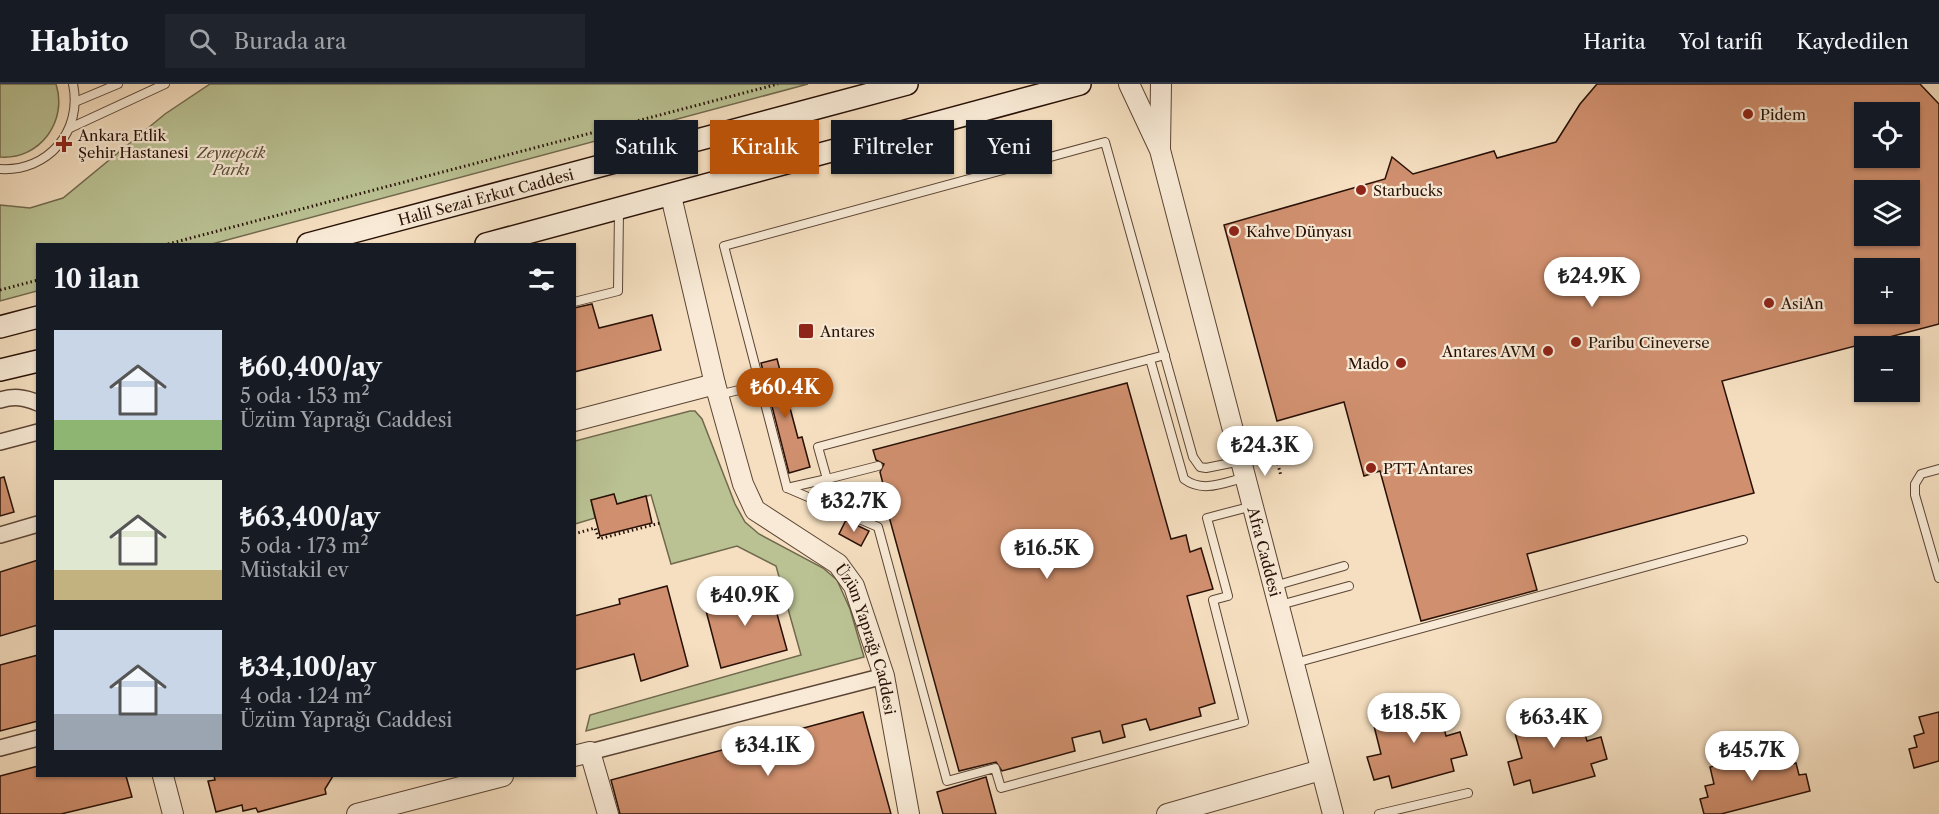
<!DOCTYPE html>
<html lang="tr">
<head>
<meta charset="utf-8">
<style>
	body { margin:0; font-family:"Libre Caslon Text",serif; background:#20242c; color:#f1f3f6; height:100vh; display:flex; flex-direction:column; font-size:22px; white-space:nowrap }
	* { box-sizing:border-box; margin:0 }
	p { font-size:20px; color:#9ea1a6 }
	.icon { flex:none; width:33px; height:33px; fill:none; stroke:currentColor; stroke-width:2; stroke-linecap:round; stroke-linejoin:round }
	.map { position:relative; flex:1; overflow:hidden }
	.side { position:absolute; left:36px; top:159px; width:540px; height:534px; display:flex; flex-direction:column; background:#171b24; border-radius:0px; box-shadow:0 2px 4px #0004 }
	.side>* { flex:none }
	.hud { position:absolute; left:594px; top:36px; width:570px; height:54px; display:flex; gap:12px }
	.controls { position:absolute; left:1854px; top:18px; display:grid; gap:12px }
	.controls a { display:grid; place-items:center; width:66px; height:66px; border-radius:0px; background:#171b24; box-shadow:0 2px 4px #0004; font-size:30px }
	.price { position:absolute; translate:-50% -51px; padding:0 14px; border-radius:21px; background:#fff; color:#222; font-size:20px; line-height:39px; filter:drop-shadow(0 2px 3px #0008) }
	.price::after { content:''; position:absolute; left:50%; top:36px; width:18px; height:14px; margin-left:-9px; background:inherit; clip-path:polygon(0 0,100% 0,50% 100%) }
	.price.current { background:#b45309; color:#fff }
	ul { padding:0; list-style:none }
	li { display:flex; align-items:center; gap:18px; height:150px; padding:0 18px }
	li span { display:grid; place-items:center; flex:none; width:168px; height:120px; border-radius:0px; color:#555 }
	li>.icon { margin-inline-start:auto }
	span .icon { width:72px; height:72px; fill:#fffc; stroke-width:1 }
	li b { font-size:26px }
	h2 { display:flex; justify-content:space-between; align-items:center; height:72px; padding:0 18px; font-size:26px }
	.chip { padding:0 21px; border-radius:0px; background:#171b24; box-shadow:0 2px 4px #0004; font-size:21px; line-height:54px }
	.chip.current { background:#b45309; color:#fff }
	header { display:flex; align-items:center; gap:36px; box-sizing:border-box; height:84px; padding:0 30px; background:#171b24; border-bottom:2px solid #363941 }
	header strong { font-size:28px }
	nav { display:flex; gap:33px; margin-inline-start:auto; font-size:21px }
	.search { width:420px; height:54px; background:#20242c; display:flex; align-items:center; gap:15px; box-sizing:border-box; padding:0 21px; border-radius:0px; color:#9ea1a6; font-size:22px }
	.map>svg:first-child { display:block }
</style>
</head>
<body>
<header>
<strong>Habito</strong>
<div class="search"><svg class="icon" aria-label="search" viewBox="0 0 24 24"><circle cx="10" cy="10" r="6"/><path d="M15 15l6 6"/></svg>Burada ara</div>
<nav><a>Harita</a><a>Yol tarifi</a><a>Kaydedilen</a></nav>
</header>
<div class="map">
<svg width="1939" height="730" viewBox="0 0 1939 730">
	<rect width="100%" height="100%" fill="#f5dfc0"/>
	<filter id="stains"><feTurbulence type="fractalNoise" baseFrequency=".00333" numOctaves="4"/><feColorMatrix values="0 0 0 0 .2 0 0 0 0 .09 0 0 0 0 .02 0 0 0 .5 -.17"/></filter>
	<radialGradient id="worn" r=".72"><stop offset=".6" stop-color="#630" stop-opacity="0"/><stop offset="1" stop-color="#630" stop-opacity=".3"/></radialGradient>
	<!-- green -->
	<g fill="#bac294" stroke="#71694d" stroke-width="1.5">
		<path d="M0,0H56C68,37 40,76 0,73Z"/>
		<path d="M210,0H808L212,160H38L37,207L0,217V121L30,124L63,114L165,30Z"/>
		<path d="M690,327H695L702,335L735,420L745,438L759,450L823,484L837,496L850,525L864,573L586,647L590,631L801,571L776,482L737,462L671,480L651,411L617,420L591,416L595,434L575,440V357Z"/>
	</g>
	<!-- building -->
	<g fill="#d0906f" stroke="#281006" stroke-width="1.5" fill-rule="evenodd">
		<path d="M1597,0H1920L1939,20V240L1722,297L1754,409L1527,470L1537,506L1421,537L1380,387L1364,392L1344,318L1277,337L1224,141L1385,95L1392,73L1413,90L1494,67L1497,74L1556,58L1580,20ZM1864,28H1910V74H1864ZM1864,106H1910V152H1864ZM1864,184H1910V230H1864Z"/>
		<path d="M592,220L599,244L652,231L661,266L574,288V224Z"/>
		<path d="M777,275L798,354L802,353L810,383L789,389L761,279Z"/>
		<path d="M1127,299L1171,455L1186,451L1190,468L1201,464L1213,505L1187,512L1215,619L1199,624L1201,632L1150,646L1146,635L1122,641L1125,653L1103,659L1100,647L1072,654L1075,667L1002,687L996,678L959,687L888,429L891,428L888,420L893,412L885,408L880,388L884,380L876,376L873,366Z"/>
		<path d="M4,393L14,428L0,432V394Z"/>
		<path d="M614,410L617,420L646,412L652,439L600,452L591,416Z"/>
		<path d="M846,436L869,447L861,462L839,450Z"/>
		<path d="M38,476V541L0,552V488Z"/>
		<path d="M769,501L787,566L721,584L704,519Z"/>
		<path d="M667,502L688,582L641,597L634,570L574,586V532L620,520L619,515Z"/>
		<path d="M38,571V637L0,647V581Z"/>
		<path d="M1436,613L1446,652L1460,648L1467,671L1451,675L1454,687L1392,704L1389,692L1374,696L1367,673L1381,670L1371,630Z"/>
		<path d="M1576,617L1587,657L1601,653L1607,675L1591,680L1595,692L1533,709L1530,696L1514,701L1508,678L1522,674L1511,635Z"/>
		<path d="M863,628L891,730H620L611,696Z"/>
		<path d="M1939,628V677L1914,684L1909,665L1917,663L1914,652L1924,649L1919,633Z"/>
		<path d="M1782,665L1786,682L1796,679L1799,691L1806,690L1810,707L1721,730H1704L1700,715L1708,713L1705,702L1714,700L1710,683L1727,679L1726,675L1761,666L1762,670Z"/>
		<path d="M38,682V692H126L132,713L61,730H0V692Z"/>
		<path d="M214,692H333L325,705L326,710L258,728L256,724L243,727L242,721L216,728L208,697L215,696Z"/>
		<path d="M986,693L996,730H943L937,708Z"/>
	</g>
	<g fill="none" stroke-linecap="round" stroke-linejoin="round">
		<defs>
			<g id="service">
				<path d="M75,18L118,0"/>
				<path d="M70,44L165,0"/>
				<path d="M0,85C48,88 83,47 73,0"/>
				<path d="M574,218L618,207L619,127"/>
				<path d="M1150,275L1184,395C1203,409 1223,399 1243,394"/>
				<path d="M718,311L760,301"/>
				<path d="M1241,377L1206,384L1200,383L1193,373L1105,58L724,162L787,404L878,443L947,697L995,684L1001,704L1244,638L1213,516L1228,512L1207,434L1253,422"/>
				<path d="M1939,385L1921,390L1915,400V411L1939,494"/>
				<path d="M827,395L878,382"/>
				<path d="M787,404L827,395L818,363L1165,271"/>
				<path d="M839,426L887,414"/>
				<path d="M1274,502L1344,482"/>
				<path d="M1280,521L1349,502"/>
				<path d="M1295,579L1743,456"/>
				<path d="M1379,730L1468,709"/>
			</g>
			<g id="minor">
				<path d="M0,316C14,312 24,313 38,319"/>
				<path d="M0,358L38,348"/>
				<path d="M0,451L38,440"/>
				<path d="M0,664L38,654"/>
				<path d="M590,668L884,592"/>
			</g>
			<g id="tertiary">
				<path id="s1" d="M1129,0L1160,66L1333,730"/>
				<path d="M1160,63L1161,0"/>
				<path id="s2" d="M671,112L715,300L743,400L755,426L838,480L854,502L884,592L909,730"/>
				<path d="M574,337L715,300"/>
				<path d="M574,672L590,668L608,730"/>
				<path d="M163,692L173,730"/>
				<path d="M357,730L503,692"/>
				<path d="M1167,730L1321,686"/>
			</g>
			<g id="secondary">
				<path id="s3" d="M308,160L907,0"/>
				<path d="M486,160L1080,0"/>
				<path d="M0,243L38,233"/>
				<path d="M0,286L38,277"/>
			</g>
		</defs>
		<!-- service casing -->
		<use href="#service" stroke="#5b4434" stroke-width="10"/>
		<!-- minor casing -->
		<use href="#minor" stroke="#5b4434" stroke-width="18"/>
		<!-- tertiary casing -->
		<use href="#tertiary" stroke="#5b4434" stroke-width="22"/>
		<!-- secondary casing -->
		<use href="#secondary" stroke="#281006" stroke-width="24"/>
		<!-- path -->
		<g stroke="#281006" stroke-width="3" stroke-dasharray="1.5 3" stroke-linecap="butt">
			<path d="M168,160L778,0"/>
			<path d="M0,206L38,196"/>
			<path d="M1272,358L1281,392"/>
			<path d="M574,450L595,444L599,455L660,439"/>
		</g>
		<!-- service -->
		<use href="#service" stroke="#f8ead6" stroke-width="8"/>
		<!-- minor -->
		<use href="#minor" stroke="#f8ead6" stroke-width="15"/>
		<!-- tertiary -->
		<use href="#tertiary" stroke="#f8ead6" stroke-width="20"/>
		<!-- secondary -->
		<use href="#secondary" stroke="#f8ead6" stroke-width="21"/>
	</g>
	<!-- markers -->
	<g fill="#8f2418" stroke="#f8ead6" stroke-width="2">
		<circle cx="1748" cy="30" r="6"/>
		<path d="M61 51h6v6h6v6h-6v6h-6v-6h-6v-6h6z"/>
		<circle cx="1361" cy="106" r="6"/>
		<circle cx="1234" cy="147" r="6"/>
		<circle cx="1769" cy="219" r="6"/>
		<rect x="798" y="239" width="16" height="16" rx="3"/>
		<circle cx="1576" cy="258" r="6"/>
		<circle cx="1548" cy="267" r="6"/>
		<circle cx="1401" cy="279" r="6"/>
		<circle cx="1371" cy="384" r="6"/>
	</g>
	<g text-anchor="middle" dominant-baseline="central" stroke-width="4.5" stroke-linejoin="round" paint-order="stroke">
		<!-- poi labels -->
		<g font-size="15" fill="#281006" stroke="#f8ead6" text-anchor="start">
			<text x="1760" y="30">Pidem</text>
			<text x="78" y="51">Ankara Etlik<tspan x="78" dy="17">Şehir Hastanesi</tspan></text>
			<text x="1373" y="106">Starbucks</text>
			<text x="1246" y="147">Kahve Dünyası</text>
			<text x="1781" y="219">AsiAn</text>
			<text x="820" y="247">Antares</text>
			<text x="1588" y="258">Paribu Cineverse</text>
			<text x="1536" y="267" text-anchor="end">Antares AVM</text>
			<text x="1389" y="279" text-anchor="end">Mado</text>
			<text x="1383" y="384">PTT Antares</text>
		</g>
		<!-- park labels -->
		<g font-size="15" font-style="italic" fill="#5b4e38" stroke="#f8ead6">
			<text x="231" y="68">Zeynepcik<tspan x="231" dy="17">Parkı</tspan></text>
		</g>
		<!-- street labels -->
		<g font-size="15" fill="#281006" stroke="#f8ead6">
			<text stroke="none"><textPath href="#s3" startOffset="184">Halil Sezai Erkut Caddesi</textPath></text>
			<text stroke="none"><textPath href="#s1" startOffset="488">Afra Caddesi</textPath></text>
			<text stroke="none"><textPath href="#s2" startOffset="506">Üzüm Yaprağı Caddesi</textPath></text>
		</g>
	</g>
	<rect width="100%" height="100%" filter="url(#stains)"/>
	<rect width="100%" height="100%" fill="url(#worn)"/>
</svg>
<div class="controls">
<a><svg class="icon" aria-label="locate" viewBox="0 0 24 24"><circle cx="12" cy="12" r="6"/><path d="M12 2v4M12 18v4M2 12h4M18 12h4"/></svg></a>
<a><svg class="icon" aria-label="layers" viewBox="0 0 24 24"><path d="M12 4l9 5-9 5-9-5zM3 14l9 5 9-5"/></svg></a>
<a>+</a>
<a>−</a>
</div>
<b class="price" style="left:1592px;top:224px">₺24.9K</b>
<b class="price current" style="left:785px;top:335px">₺60.4K</b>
<b class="price" style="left:1265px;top:393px">₺24.3K</b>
<b class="price" style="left:854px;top:449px">₺32.7K</b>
<b class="price" style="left:1047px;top:496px">₺16.5K</b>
<b class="price" style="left:745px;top:543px">₺40.9K</b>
<b class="price" style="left:1414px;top:660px">₺18.5K</b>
<b class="price" style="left:1554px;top:665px">₺63.4K</b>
<b class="price" style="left:768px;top:693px">₺34.1K</b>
<b class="price" style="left:1752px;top:698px">₺45.7K</b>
<div class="hud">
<a class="chip">Satılık</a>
<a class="chip current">Kiralık</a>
<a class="chip">Filtreler</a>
<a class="chip">Yeni</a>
</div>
<section class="side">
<h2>10 ilan<svg class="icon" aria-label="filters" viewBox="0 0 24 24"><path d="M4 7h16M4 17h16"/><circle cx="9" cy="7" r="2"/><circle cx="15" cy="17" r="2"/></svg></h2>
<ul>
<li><span style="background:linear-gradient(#c9d6e8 75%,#8fb573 0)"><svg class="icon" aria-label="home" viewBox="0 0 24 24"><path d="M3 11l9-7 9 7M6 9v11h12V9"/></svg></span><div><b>₺60,400/ay</b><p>5 oda · 153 m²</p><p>Üzüm Yaprağı Caddesi</p></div></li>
<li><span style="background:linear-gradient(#dfe7d0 75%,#c2b280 0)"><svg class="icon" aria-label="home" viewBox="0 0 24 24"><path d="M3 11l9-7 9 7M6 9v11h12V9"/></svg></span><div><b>₺63,400/ay</b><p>5 oda · 173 m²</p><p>Müstakil ev</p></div></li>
<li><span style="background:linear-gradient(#c9d6e8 70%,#9aa5b1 0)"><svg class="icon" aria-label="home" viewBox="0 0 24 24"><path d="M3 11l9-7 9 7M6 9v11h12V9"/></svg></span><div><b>₺34,100/ay</b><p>4 oda · 124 m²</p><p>Üzüm Yaprağı Caddesi</p></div></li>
</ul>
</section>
</div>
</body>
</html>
